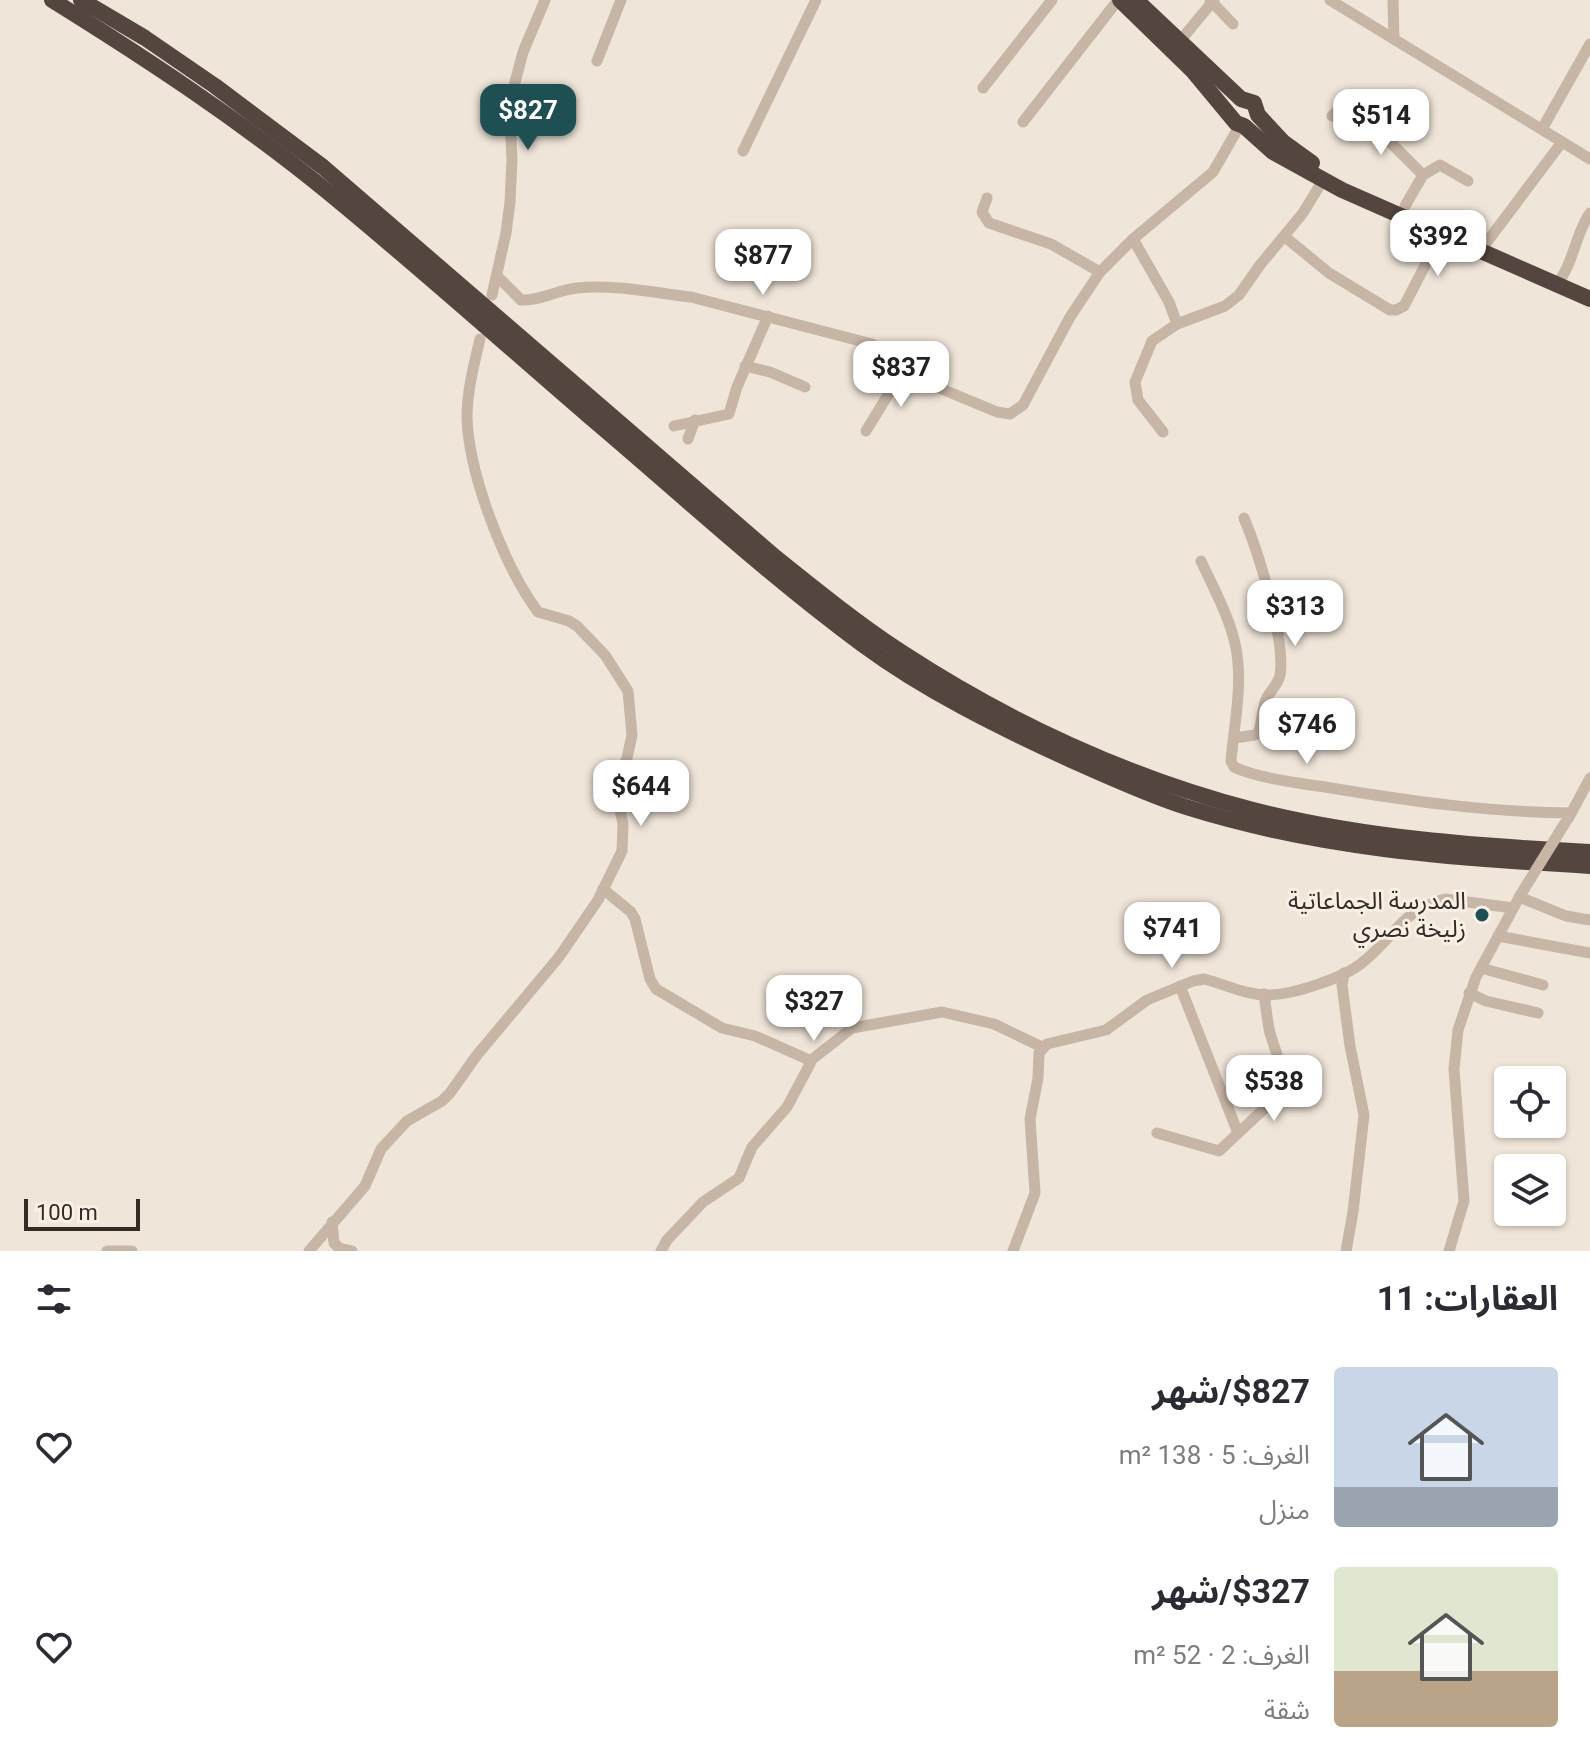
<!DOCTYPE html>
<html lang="ar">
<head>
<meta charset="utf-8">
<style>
	body { margin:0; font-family:Roboto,"Noto Sans Arabic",sans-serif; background:#f7f7f7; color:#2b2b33; direction:rtl; height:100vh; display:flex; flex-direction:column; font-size:30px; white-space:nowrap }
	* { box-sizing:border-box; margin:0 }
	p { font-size:26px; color:#7c7c81 }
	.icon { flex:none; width:44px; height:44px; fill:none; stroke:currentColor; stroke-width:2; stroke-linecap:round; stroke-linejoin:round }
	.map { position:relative; height:1251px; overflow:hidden; direction:ltr }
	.drawer { display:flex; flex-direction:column; background:#fff; flex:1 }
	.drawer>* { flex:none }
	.buttons { position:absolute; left:1494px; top:1066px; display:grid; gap:16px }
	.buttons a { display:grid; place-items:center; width:72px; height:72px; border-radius:8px; background:#fff; box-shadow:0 2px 6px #0004; font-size:40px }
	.scale { position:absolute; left:24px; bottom:20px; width:116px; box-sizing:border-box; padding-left:8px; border:4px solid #342b27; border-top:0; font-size:22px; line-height:28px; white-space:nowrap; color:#342b27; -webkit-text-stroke:6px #f8efe5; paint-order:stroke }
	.price { position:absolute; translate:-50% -68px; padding:0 18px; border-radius:16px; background:#fff; color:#222; font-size:26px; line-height:52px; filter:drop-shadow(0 2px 4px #0008) }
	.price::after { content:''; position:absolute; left:50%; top:48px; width:24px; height:18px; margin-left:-12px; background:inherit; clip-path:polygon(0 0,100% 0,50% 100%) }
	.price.current { background:#1e5053; color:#fff }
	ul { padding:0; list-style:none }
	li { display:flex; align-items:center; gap:24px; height:200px; padding:0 32px }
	li span { display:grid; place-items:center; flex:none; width:224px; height:160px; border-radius:8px; color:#555 }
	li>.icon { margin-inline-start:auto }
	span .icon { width:96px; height:96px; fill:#fffc; stroke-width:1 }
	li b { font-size:34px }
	h2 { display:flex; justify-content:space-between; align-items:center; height:96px; padding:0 32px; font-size:34px }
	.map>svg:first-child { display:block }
</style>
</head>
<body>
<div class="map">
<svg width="1590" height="1251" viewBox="0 0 1590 1251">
	<rect width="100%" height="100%" fill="#f0e5d9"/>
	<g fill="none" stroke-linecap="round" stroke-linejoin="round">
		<!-- minor -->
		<g stroke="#c7b5a6" stroke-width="11">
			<path d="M1210,0L1233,24"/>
			<path d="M1330,0L1590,159"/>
			<path d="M1393,0L1394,39"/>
			<path d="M1180,41L1214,0"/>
			<path d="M597,61L621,0"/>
			<path d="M983,88L1052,0"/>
			<path d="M1332,116L1348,102L1351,103L1423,175L1405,206"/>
			<path d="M1023,122L1118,0"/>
			<path d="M1542,129L1590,44"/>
			<path d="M743,151L816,0"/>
			<path d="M1423,175L1440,165L1468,181"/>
			<path d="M987,198L982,212L989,223L1051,244L1100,272"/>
			<path d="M1285,237L1329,273L1390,310H1396L1404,306L1442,233"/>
			<path d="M1133,239L1169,302L1177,324L1152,341L1135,382L1138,400L1163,432"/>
			<path d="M1487,242L1562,142"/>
			<path d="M497,276L521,300C541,301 557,290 577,288C611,284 656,293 691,297L872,344L932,385L997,412L1010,414L1023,405L1070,317L1100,272L1133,239L1213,172L1240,125"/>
			<path d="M1562,277C1575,256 1576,233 1590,213"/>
			<path d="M492,295L506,233L510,202L512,159L509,105L523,52L545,0"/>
			<path d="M1177,324L1225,306L1239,295L1260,265L1303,213L1323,180"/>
			<path d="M745,366L770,372L805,387"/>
			<path d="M674,426L729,414L737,387L768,316"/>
			<path d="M866,431L905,367"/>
			<path d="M688,439L695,420"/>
			<path d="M1201,561C1214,589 1230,618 1236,648C1243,686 1234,724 1231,761L1234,767C1257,778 1298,783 1325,787C1409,801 1486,812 1571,813"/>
			<path d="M1234,738L1255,735L1258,733C1262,723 1262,712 1265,702C1268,692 1278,686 1280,675C1286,641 1258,551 1244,518"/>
			<path d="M1568,819L1590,778"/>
			<path d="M603,889L631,912L635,919L650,979L656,989L722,1028L755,1036L807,1059L810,1064L787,1107L752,1147L739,1178L703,1202L667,1240L661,1251"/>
			<path d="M1519,897L1566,916L1590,920"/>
			<path d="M1498,936L1590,953"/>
			<path d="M1481,968L1543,985"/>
			<path d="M1344,973L1342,985L1350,1046L1364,1115L1353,1212L1346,1251"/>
			<path d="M1180,986L1238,1133"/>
			<path d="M1469,993L1486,1001L1538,1013"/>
			<path d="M810,1061L852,1028L942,1012L994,1024L1042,1047"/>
			<path d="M1157,1133L1219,1151L1278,1096C1287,1074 1276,1054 1270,1033C1267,1020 1266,1007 1264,994"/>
			<path d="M332,1222L334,1243L339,1248L352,1251"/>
			<path d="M107,1251H132"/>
			<path d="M309,1251L365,1186L381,1149L407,1121L442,1101L450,1093L477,1055L559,957L598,900L622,851L623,824L615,785L627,758L632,735L628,691L605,655L577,626L569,621L538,612C504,566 469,475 467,418C467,391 474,364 480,339"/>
			<path d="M1013,1251L1035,1193L1030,1119L1038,1078L1039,1053L1047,1044L1106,1030L1147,1000L1193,981L1204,979C1225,984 1247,996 1270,995C1295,994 1344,978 1363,962C1396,936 1399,912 1445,899L1513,908"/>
			<path d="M1449,1251L1464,1201L1454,1069L1458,1030L1476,977L1521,894"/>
		</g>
		<!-- highway -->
		<g stroke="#54453e" stroke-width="16">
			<path d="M52,0C147,59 241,121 328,192C417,265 503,342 590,417C680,493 767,574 862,644C926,691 997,726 1069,759C1107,776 1146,794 1186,807C1320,849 1451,858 1590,866"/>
			<path d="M81,0L145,38L215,86L323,167L775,557C816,590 857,623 901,652C1008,722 1129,778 1253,810C1364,838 1477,846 1590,852"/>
			<path d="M1120,0L1192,70L1236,123L1244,126L1273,152L1342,190L1590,299"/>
			<path d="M1136,0L1241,99L1254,103L1258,115L1283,142L1312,163"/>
		</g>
		<!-- minor-bridge -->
		<path stroke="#c7b5a6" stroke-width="11" d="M1521,894L1565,823"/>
	</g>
	<!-- markers -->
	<circle fill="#1e5053" stroke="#f8efe5" stroke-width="3" cx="1482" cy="915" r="8"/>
	<g text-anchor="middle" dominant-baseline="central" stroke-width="6" stroke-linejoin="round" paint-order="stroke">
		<!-- poi labels -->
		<g font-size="24" fill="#342b27" stroke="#f8efe5" text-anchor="end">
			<text x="1466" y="901">المدرسة الجماعاتية<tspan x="1466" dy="28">زليخة نصري</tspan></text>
		</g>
	</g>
</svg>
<div class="buttons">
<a><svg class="icon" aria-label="locate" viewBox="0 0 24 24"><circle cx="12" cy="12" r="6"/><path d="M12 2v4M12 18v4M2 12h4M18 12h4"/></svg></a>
<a><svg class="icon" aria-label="layers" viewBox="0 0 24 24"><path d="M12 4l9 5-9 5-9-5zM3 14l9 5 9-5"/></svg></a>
</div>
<div class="scale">100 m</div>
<b class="price current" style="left:528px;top:152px">$827</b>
<b class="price" style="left:1381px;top:157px">$514</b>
<b class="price" style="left:1438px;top:278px">$392</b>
<b class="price" style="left:763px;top:297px">$877</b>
<b class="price" style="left:901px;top:409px">$837</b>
<b class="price" style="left:1295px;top:648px">$313</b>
<b class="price" style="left:1307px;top:766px">$746</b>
<b class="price" style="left:641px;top:828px">$644</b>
<b class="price" style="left:1172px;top:970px">$741</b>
<b class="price" style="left:814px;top:1043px">$327</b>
<b class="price" style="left:1274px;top:1123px">$538</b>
</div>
<section class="drawer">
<h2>العقارات: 11<svg class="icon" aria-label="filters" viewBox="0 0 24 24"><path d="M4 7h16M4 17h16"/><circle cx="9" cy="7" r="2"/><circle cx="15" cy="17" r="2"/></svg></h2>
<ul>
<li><span style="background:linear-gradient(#c9d6e8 75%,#9aa5b1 0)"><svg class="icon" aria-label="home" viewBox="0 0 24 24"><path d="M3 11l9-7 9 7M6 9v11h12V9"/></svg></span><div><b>$827/شهر</b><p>الغرف: 5 · 138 m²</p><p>منزل</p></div><svg class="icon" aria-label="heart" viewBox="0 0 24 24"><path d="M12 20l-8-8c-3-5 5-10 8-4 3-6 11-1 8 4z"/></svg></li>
<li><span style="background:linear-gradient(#dfe7d0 65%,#b9a48a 0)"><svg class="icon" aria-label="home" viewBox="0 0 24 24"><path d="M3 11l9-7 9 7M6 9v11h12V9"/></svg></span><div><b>$327/شهر</b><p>الغرف: 2 · 52 m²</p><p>شقة</p></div><svg class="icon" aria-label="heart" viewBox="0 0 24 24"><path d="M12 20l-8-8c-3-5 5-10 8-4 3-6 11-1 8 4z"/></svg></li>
</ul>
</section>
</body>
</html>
